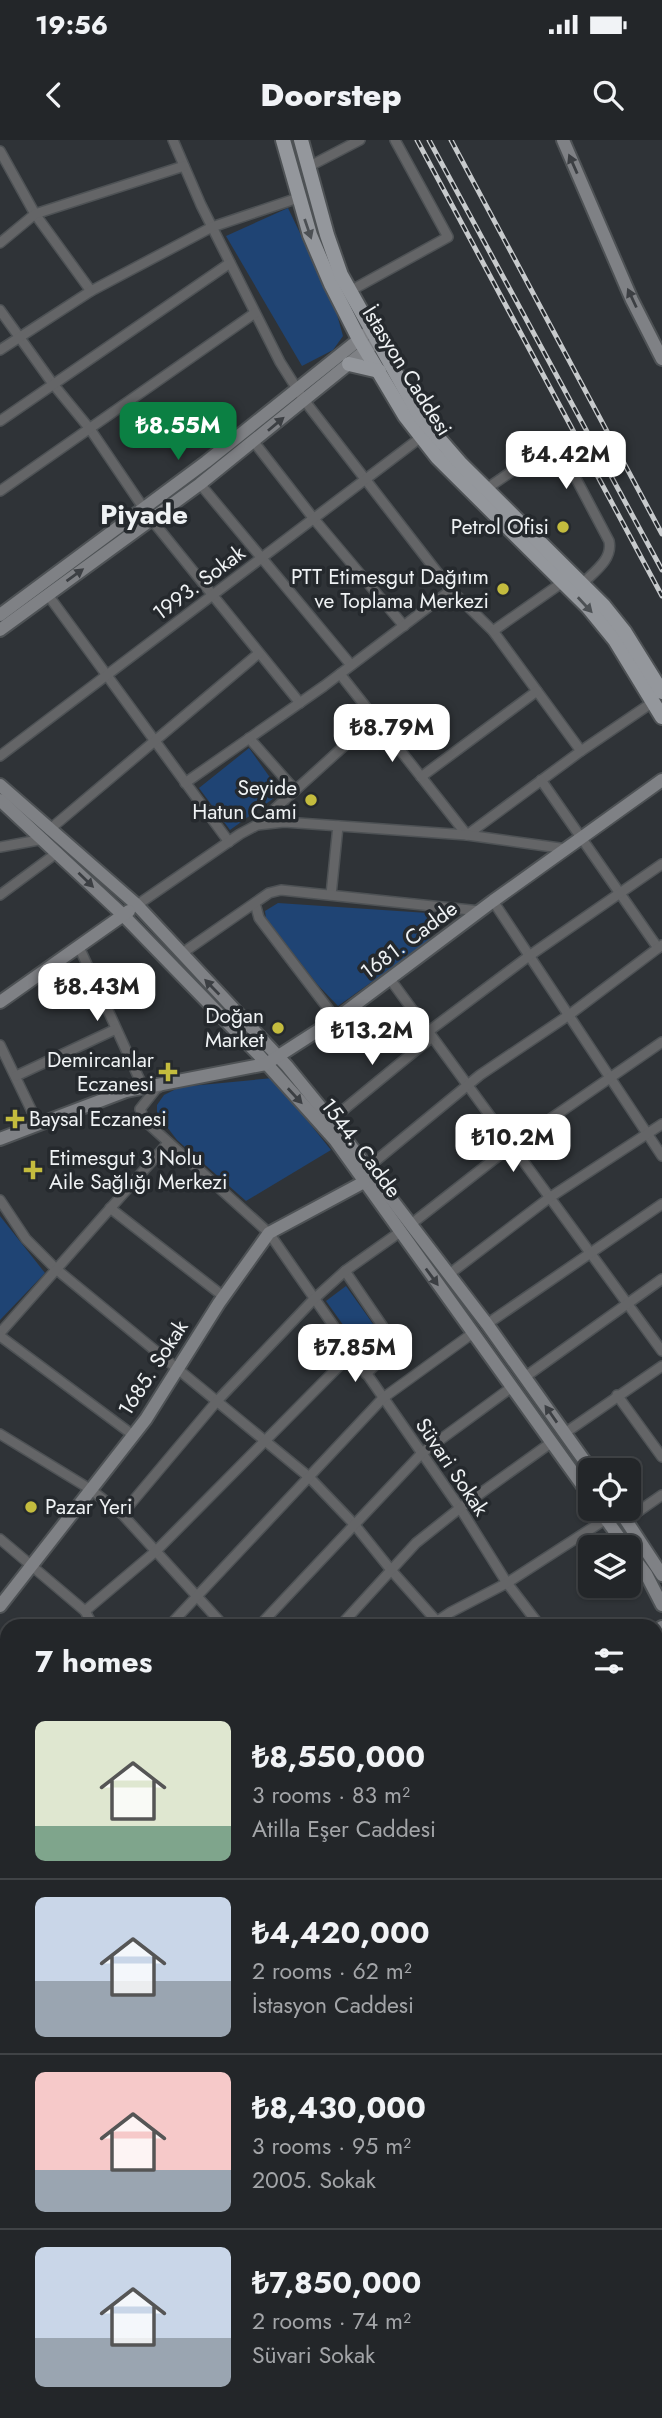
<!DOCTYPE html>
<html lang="en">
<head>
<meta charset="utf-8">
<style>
	body { margin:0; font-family:Jost,sans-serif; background:#2f3235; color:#f1f3f6; height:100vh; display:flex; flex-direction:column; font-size:26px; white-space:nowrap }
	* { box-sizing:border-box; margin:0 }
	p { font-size:23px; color:#a3a5a8 }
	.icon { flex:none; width:38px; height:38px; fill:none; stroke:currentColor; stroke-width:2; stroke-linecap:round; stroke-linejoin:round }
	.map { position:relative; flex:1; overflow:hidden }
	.side { position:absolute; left:0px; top:1479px; width:663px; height:800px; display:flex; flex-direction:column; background:#232629; border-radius:21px 21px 0 0; box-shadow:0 2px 5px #0004,0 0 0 2px #404346 }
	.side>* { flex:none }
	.fabs { position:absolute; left:578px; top:1318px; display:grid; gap:14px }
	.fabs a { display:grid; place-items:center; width:63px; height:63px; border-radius:10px; background:#232629; box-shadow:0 2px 5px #0004,0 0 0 2px #404346; font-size:35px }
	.price { position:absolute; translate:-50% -60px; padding:0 16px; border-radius:14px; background:#fff; color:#222; font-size:23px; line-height:46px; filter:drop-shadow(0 2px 4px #0008) }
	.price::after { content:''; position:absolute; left:50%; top:42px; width:21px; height:16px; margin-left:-10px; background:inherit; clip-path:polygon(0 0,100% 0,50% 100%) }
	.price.selected { background:#0b8043; color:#fff }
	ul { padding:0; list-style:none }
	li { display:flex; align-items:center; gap:21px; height:175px; padding:0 35px }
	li+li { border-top:2px solid #404346 }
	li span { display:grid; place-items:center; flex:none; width:196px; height:140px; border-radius:10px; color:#555 }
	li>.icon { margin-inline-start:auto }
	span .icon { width:84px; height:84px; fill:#fffc; stroke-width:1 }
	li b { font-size:30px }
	h2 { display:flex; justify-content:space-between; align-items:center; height:84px; padding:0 35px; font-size:30px }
	.status { display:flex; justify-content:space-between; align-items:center; height:49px; padding:0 35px; background:#232629; direction:ltr }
	.status svg { height:19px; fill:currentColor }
	header { display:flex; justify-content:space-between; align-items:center; height:91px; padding:0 35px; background:#232629; font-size:32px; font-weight:800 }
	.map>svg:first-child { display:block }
</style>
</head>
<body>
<div class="status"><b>19:56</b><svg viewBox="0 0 49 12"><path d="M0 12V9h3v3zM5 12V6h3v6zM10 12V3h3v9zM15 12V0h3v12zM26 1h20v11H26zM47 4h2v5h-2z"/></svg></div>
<header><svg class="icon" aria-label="back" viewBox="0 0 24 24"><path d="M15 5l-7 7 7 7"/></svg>Doorstep<svg class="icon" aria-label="search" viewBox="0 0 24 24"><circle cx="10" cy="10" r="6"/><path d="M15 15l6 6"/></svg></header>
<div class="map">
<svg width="662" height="2278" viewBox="0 0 662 2278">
	<rect width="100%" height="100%" fill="#2f3337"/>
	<!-- green -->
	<g fill="#1f4474">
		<path d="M288,68L334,164L343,196L333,210L302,226L226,96Z"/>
		<path d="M249,608L281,653L230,690L199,648Z"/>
		<path d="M278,763L428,773L431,781L429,801L338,866L317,844L266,778L265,771Z"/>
		<path d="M273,938L331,1010L246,1061L177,1000L157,974V965L164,955L180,947Z"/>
		<path d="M0,1076L45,1133L0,1180Z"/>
		<path d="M346,1146L388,1205L369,1221L326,1161Z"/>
	</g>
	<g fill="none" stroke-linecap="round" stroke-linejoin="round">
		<defs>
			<g id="street">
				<path d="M173,0L201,65L280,222L304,260L451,450L493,491L581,611"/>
				<path d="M0,11L35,74L91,151"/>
				<path d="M308,27L360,0"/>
				<path d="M0,103L35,74L184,26"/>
				<path d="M350,151L448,97L395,0"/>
				<path d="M0,170L53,244L90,289L151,379L300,563"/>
				<path d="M0,210L91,151L212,87L298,58"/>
				<path d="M0,281L230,123"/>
				<path d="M254,302L314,379L404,486"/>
				<path d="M200,344L351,525"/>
				<path d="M486,349L546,308H555L563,314L609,401C613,419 595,431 583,443"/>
				<path d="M0,351L255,173"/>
				<path d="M48,455L229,702"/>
				<path d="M493,491L563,442"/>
				<path d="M340,534L467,695L581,611L653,562"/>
				<path d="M249,598L295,650"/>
				<path d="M0,616L420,298"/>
				<path d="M421,637L537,551"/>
				<path d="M541,640L658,808"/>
				<path d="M185,643L324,546L451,450"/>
				<path d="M257,685L375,578"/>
				<path d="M49,690L259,513"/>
				<path d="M0,707L44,699"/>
				<path d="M0,755L58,712"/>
				<path d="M331,755L338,686"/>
				<path d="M493,761L662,1016"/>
				<path d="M255,763L259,778L336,879"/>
				<path d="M137,765L240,694L257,685L284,682L467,695L567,709"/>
				<path d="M79,807L143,947"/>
				<path d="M181,814L269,753L281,750L480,771"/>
				<path d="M390,839L662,1211"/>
				<path d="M429,891L529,816L662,724"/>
				<path d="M0,905L38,984"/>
				<path d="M16,936L116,889"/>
				<path d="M161,946L156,949L140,969L145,981L269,1093L460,1368L507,1443L540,1486"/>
				<path d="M331,980L432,897"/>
				<path d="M367,1028L480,935L569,875L662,805"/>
				<path d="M0,1060L26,1099L56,1129L309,1337L354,1384L391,1430L441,1486"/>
				<path d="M110,1068L223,1156"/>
				<path d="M410,1085L511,1006L662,902"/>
				<path d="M345,1131L394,1203L392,1209L366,1234"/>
				<path d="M448,1135L549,1058L662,984"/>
				<path d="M487,1184L662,1064"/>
				<path d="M0,1193L168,1003"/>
				<path d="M0,1196L133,1295"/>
				<path d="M525,1237L662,1139"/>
				<path d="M617,1255L662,1317"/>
				<path d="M565,1293L662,1226"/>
				<path d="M0,1294L90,1349L122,1374L224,1486"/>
				<path d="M122,1374L217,1261L314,1159L345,1131L400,1092"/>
				<path d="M626,1380L662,1355"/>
				<path d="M0,1399L85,1471L93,1486"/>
				<path d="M85,1471L156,1411L352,1213"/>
				<path d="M169,1486L383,1258L473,1193"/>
				<path d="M259,1486L422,1313L512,1247"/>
				<path d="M340,1486L416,1403L460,1368L552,1302"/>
				<path d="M430,1486L451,1472L507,1443L606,1379"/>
				<path d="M0,1559L7,1554"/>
				<path d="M0,1570L7,1582"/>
				<path d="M656,1600L662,1596"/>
				<path d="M0,1666L7,1674"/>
				<path d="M656,1668L662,1664"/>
				<path d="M0,1723L7,1717"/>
				<path d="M656,1731L662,1728"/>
				<path d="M656,1767L662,1778"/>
				<path d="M656,1826L662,1823"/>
				<path d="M0,1883L7,1877"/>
				<path d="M656,1984L662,2016"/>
				<path d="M656,2074L662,2021"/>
				<path d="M656,2129L662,2132"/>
				<path d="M0,2160L7,2170"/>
				<path d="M656,2211L662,2222"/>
				<path d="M0,2233L7,2229"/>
				<path d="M656,2237L662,2234"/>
				<path d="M142,2272L146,2278"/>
				<path d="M329,2272L333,2278"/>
				<path d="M259,2278L270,2272"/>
				<path d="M403,2278L415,2272"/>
				<path d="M570,2278L584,2272"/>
			</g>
			<g id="secondary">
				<path d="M563,0L632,160L662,219"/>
				<path d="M0,475L206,322L371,190"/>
				<path d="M0,490L200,344L372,205"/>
				<path d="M0,645L137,765L287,926L331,980L487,1184L591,1330"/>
				<path d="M0,660L123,775L257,913L335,1000L590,1356"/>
				<path d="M0,862L129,771"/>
				<path d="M0,999L126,951L266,924L336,879L493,761L662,640"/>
				<path d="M598,1368L626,1407"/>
				<path d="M618,1368L662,1435"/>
				<path d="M628,1410L646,1434L662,1465"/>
				<path d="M0,1466L146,1279L219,1163L269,1093L364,1042"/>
				<path d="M656,1491L662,1487"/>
				<path d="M656,1506L662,1502"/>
				<path d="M0,1753L7,1760"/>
				<path d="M656,1917L662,1913"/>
				<path d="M0,2010L7,2004"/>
				<path d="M0,2019L7,2027"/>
				<path d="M0,2048L7,2055"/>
				<path d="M656,2067L662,2068"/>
				<path d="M533,2272L538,2278"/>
				<path d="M31,2278L41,2272"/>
				<path d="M50,2278L59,2272"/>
			</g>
			<g id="primary">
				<path d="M283,0L310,95L331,144L359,199L405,276L437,317L588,467L615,500L662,577"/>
				<path d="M301,0L327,95L341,135L421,278L461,324L604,466L624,491L662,552"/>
				<path d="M349,224L379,231"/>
			</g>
		</defs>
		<!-- street casing -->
		<use href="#street" stroke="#4e5255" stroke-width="12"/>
		<!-- secondary casing -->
		<use href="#secondary" stroke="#4e5255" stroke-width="16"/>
		<!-- primary casing -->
		<use href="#primary" stroke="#4e5255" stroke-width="18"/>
		<!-- street -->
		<use href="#street" stroke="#646567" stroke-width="9"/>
		<!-- secondary -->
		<use href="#secondary" stroke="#7f8185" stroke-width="12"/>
		<!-- primary -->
		<use href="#primary" stroke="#94979c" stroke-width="14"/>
		<defs>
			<g id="rail">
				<path d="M417,0L662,456"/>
				<path d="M429,0L662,430"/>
				<path d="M451,0L662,394"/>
			</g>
		</defs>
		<!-- rail casing -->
		<use href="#rail" stroke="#c7cacc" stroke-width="5"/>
		<!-- rail -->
		<use href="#rail" stroke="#25292d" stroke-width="2.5" stroke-dasharray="8" stroke-linecap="butt"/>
	</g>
	<!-- one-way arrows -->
	<defs><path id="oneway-solid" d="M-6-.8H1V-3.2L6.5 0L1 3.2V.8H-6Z" transform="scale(1.75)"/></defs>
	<g fill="#3c3f43">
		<use href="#oneway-solid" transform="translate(573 24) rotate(-114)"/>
		<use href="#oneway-solid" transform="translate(632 158) rotate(-115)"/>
		<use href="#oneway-solid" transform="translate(276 284) rotate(-40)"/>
		<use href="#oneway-solid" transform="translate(75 435) rotate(-36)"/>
		<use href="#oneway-solid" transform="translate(86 740) rotate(44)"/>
		<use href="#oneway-solid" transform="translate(212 847) rotate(-134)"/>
		<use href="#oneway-solid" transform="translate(295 956) rotate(47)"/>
		<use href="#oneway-solid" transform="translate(432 1137) rotate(54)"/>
		<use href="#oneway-solid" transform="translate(551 1274) rotate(-125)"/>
	</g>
	<g fill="#4c5054">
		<use href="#oneway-solid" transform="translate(308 89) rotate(71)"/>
		<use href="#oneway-solid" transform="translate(585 465) rotate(47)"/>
	</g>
	<!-- markers -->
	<g fill="#c4bc3e" stroke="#25292d" stroke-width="2.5">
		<circle cx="563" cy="387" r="7"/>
		<circle cx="503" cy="449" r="7"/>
		<circle cx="311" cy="660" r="7"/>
		<circle cx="278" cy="888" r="7"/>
		<path d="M164.5 921.5h7v7h7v7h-7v7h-7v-7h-7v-7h7z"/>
		<path d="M11.5 968.5h7v7h7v7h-7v7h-7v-7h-7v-7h7z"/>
		<path d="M29.5 1019.5h7v7h7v7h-7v7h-7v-7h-7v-7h7z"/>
		<circle cx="31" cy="1367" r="7"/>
	</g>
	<g text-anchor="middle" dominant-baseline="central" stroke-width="7" stroke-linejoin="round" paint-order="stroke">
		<!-- street labels -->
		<g font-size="21" fill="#eff2f4" stroke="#25292d">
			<text transform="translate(407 231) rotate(58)">İstasyon Caddesi</text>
			<text transform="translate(199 443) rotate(-37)">1993. Sokak</text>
			<text transform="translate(409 800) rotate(-37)">1681. Cadde</text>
			<text transform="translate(361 1008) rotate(53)">1544. Cadde</text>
			<text transform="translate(153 1228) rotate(-57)">1685. Sokak</text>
			<text transform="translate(452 1327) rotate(56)">Süvari Sokak</text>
		</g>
		<!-- poi labels -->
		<g font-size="21" fill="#eff2f4" stroke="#25292d" text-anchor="end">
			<text x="549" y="387">Petrol Ofisi</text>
			<text x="489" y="437">PTT Etimesgut Dağıtım<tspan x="489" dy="24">ve Toplama Merkezi</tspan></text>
			<text x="297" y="648">Seyide<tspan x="297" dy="24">Hatun Cami</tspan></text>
			<text x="264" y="876">Doğan<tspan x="264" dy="24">Market</tspan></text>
			<text x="154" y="920">Demircanlar<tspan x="154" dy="24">Eczanesi</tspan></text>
			<text x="29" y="979" text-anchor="start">Baysal Eczanesi</text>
			<text x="49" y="1018" text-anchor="start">Etimesgut 3 Nolu<tspan x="49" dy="24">Aile Sağlığı Merkezi</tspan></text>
			<text x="45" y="1367" text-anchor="start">Pazar Yeri</text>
		</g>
		<!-- district labels -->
		<g font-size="28" font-weight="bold" fill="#eff2f4" stroke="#25292d">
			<text x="144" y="374">Piyade</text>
		</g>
	</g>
</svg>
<div class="fabs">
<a><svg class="icon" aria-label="locate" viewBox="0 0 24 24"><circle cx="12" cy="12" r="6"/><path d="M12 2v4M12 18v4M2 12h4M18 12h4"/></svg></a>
<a><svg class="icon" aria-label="layers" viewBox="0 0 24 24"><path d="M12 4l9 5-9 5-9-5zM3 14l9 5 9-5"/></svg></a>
</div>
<b class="price selected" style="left:178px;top:322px">₺8.55M</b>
<b class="price" style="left:566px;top:351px">₺4.42M</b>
<b class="price" style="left:392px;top:624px">₺8.79M</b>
<b class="price" style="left:97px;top:883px">₺8.43M</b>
<b class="price" style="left:372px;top:927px">₺13.2M</b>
<b class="price" style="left:513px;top:1034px">₺10.2M</b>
<b class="price" style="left:355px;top:1244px">₺7.85M</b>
<section class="side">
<h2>7 homes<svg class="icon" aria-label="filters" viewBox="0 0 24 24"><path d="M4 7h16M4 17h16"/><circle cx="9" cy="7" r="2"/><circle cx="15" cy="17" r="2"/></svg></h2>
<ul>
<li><span style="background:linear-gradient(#dfe7d0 75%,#7fa58c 0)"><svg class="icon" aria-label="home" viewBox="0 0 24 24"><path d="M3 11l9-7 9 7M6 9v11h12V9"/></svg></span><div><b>₺8,550,000</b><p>3 rooms · 83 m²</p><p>Atilla Eşer Caddesi</p></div></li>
<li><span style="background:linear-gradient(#c9d6e8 60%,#9aa5b1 0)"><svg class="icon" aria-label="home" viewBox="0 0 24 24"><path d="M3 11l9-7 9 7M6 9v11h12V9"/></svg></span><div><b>₺4,420,000</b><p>2 rooms · 62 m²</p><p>İstasyon Caddesi</p></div></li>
<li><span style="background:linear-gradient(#f6c9c9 70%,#9aa5b1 0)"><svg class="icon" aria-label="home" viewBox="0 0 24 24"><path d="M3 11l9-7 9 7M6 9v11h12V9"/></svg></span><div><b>₺8,430,000</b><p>3 rooms · 95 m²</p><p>2005. Sokak</p></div></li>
<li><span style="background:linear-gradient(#c9d6e8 65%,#9aa5b1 0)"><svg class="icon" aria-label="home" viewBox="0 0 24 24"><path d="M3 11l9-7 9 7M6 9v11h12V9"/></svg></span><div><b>₺7,850,000</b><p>2 rooms · 74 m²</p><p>Süvari Sokak</p></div></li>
</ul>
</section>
</div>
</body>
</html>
